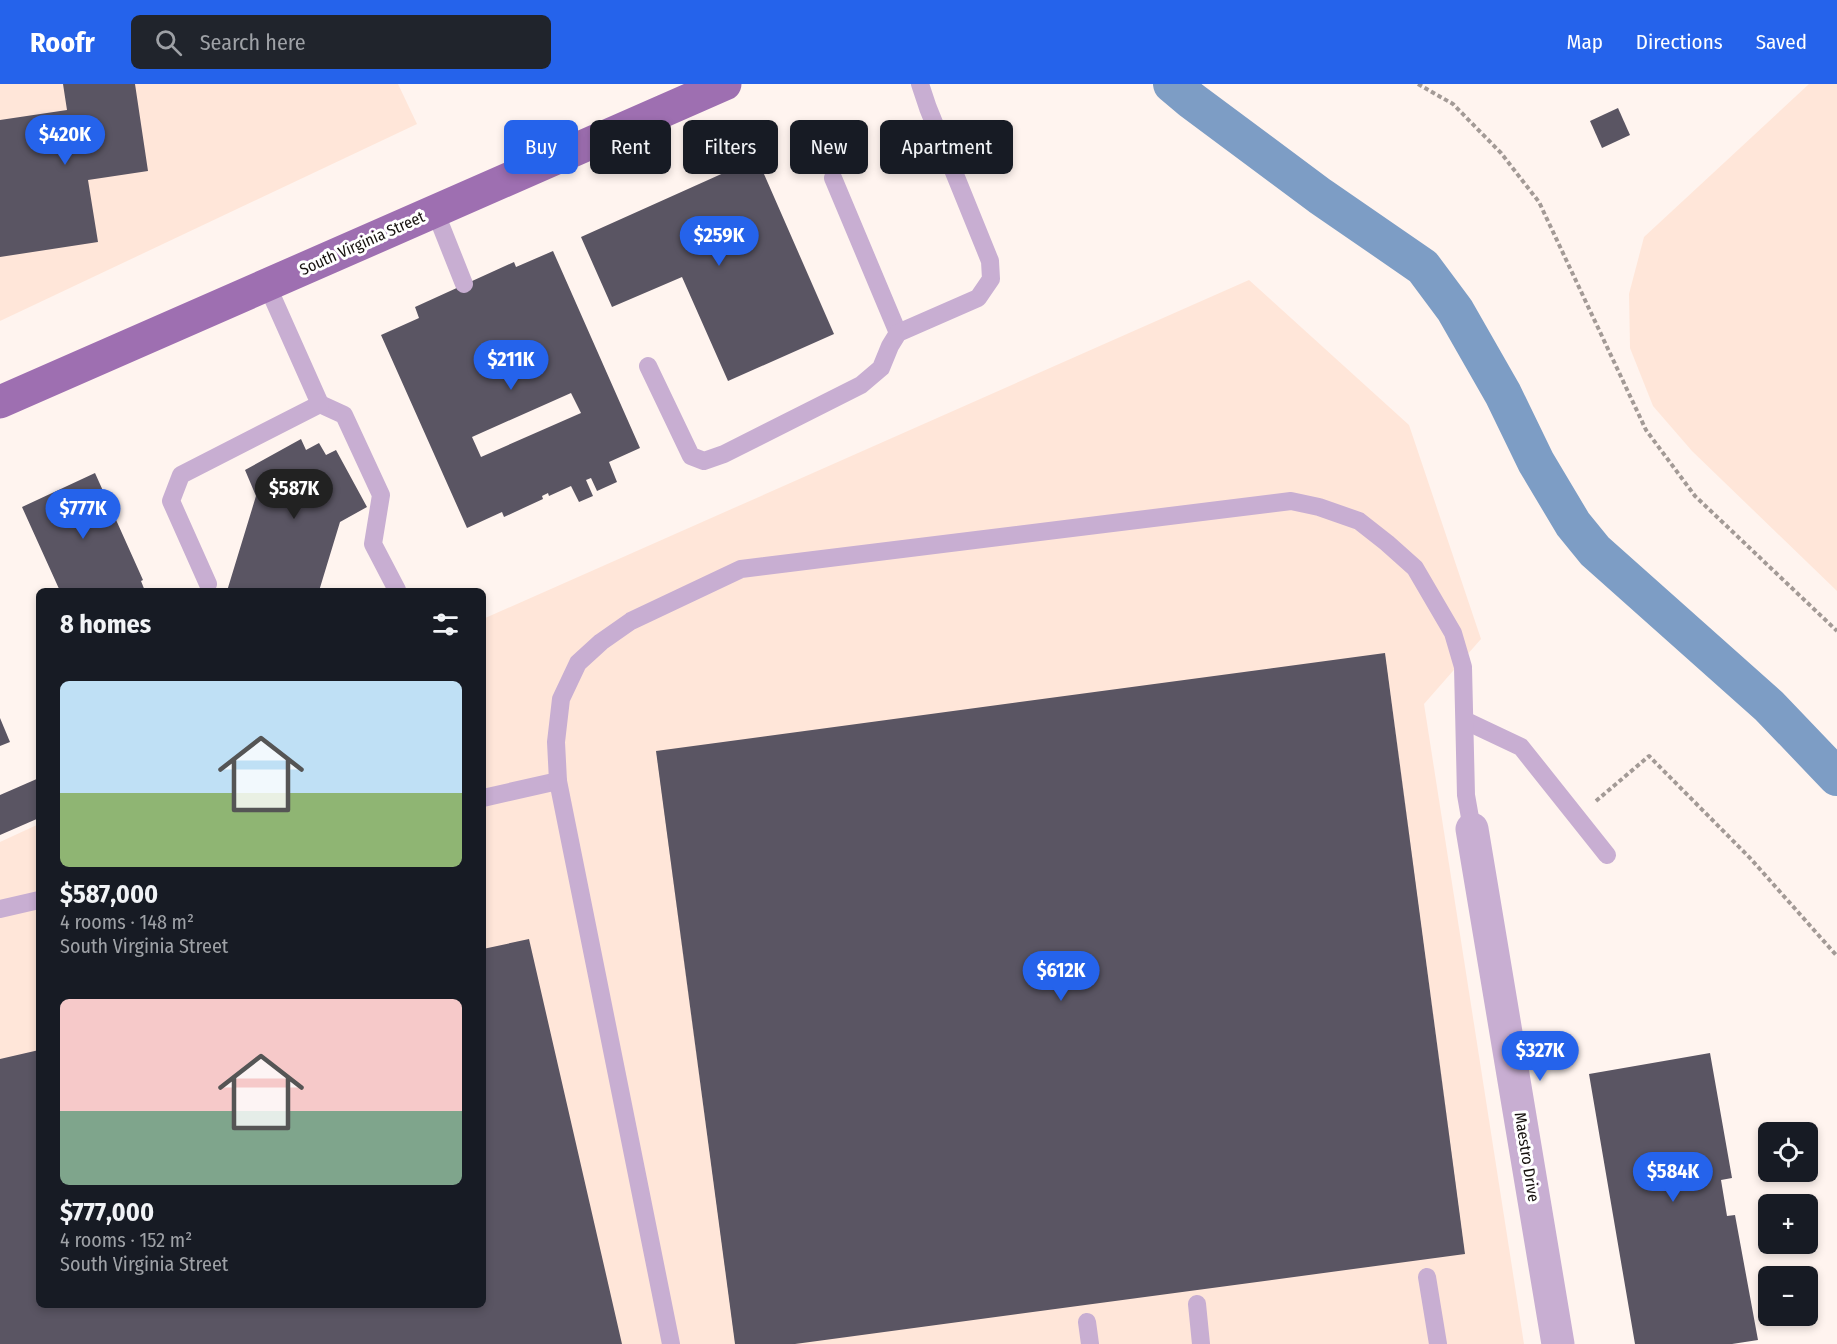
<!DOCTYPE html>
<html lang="en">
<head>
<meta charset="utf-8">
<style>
	body { margin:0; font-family:"Fira Sans Condensed",sans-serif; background:#20242c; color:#f1f3f6; height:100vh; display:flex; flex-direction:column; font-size:22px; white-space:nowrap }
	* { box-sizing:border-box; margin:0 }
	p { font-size:20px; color:#9ea1a6 }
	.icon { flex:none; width:33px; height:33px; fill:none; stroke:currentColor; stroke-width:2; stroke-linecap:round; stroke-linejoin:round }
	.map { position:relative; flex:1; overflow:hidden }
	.panel { position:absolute; left:36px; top:504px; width:450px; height:720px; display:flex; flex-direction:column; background:#171b24; border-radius:9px; box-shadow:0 3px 9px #0003 }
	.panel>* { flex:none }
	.top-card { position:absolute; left:504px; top:36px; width:570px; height:54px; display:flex; gap:12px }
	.fabs { position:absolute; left:1758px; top:1038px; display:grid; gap:12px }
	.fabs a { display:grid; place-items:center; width:60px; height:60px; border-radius:9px; background:#171b24; box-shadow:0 3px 9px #0003; font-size:30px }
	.price { position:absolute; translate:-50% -51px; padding:0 14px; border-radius:21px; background:#2563eb; color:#fff; font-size:20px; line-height:39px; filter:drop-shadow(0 2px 3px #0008) }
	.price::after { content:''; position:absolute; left:50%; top:36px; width:18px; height:14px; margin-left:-9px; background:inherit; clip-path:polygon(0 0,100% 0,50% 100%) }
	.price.current { background:#222; color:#fff }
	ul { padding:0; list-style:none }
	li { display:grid; align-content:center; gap:12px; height:318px; padding:0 24px }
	li span { display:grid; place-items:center; height:186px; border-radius:9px; color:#555 }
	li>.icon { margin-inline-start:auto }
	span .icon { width:108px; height:108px; fill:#fffc; stroke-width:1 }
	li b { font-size:26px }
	h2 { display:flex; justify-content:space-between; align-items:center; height:72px; padding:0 24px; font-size:26px }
	.chip { padding:0 21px; border-radius:9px; background:#171b24; box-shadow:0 3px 9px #0003; font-size:21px; line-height:54px }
	.chip.current { background:#2563eb; color:#fff }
	header { display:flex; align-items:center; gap:36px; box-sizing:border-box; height:84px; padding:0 30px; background:#2563eb; color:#fff }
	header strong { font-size:28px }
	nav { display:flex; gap:33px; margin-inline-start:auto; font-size:21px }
	.search { width:420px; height:54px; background:#20242c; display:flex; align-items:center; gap:15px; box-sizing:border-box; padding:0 21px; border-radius:9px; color:#9ea1a6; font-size:22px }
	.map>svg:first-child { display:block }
</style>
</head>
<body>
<header>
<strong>Roofr</strong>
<div class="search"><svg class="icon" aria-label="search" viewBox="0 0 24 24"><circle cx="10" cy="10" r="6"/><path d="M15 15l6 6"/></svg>Search here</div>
<nav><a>Map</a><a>Directions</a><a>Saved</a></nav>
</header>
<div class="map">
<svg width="1837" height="1260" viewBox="0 0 1837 1260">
	<rect width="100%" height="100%" fill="#fff4ef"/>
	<!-- built -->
	<g fill="#ffe6d9">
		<path d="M0,0H398L417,40L0,237Z"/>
		<path d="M1809,0H1837V507L1692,367L1653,322L1630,264L1629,210L1644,153Z"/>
		<path d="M1249,196L1409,341L1481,555L1424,620L1524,1260H0V758L39,740V1221H483V535Z"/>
	</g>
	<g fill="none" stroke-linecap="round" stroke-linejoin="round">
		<!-- canal -->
		<path stroke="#7d9dc5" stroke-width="38" d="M1172,0L1191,16L1320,112L1423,183L1455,226L1503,310L1536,378L1573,440L1595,467L1769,622L1837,693"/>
	</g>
	<!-- building -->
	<g fill="#5a5563" fill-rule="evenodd">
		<path d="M63,0H135L148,87L88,96L98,158L0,173V36L67,26Z"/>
		<path d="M1618,24L1630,51L1602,64L1590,37Z"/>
		<path d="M757,74L834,250L728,297L682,193L612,223L581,153Z"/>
		<path d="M553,167L640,364L609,378L617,398L597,407L591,394L586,396L593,412L579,418L571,402L549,412L548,409L542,412L543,415L504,433L502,428L467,444L381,251L419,234L415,223L514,178L516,183ZM571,309L581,329L481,373L472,353Z"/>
		<path d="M301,355L306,366L319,359L326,371L336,366L367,423L340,438L319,507H227L256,412L245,386Z"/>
		<path d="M95,389L143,496L141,497L145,507H60L22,423Z"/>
		<path d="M1385,569L1465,1170L795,1260H735L656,667Z"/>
		<path d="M0,634L10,658L0,662Z"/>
		<path d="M39,694V734L0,751V711Z"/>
		<path d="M529,855L622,1260H0V975L39,966V1221H483V865Z"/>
		<path d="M1710,969L1732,1094L1721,1096L1727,1132L1735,1131L1758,1256L1732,1260H1635L1589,990Z"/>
	</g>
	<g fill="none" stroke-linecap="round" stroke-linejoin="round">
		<!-- path -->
		<g stroke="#a39a96" stroke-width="4" stroke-dasharray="4.5 3" stroke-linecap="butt">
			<path d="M1418,0L1453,20L1501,69L1539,118L1646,346L1695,412L1837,547"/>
			<path d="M1596,717L1649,672L1750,774L1837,872"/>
		</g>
		<!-- lane -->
		<g stroke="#c8aed2" stroke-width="18">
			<path d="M833,94L898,249"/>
			<path d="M435,127L464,200"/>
			<path d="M648,282L691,372L704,377L724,370L861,301L881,284L890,262L898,249L978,214L991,195L990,177L928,24L920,0"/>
			<path d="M320,320L344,331L381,411L373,460L397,506L395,507"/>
			<path d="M208,500L171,417L181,391L320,320L267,201"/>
			<path d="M1466,637L1521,663L1607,771"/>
			<path d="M483,714L558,697"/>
			<path d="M0,825L39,816"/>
			<path d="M1427,1193L1438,1260"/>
			<path d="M1197,1220L1201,1260"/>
			<path d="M1087,1238L1090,1260"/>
			<path d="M671,1260L558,697L556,658L561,615L578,579L601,558L631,537L741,485L1291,417L1319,423L1359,437L1387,459L1415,484L1453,549L1463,583L1466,711L1472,745"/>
		</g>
		<!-- street -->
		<path stroke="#c8aed2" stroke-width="33" d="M1472,745L1558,1260"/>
		<!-- primary -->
		<path stroke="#9e6fb1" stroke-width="33" d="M0,318L725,0"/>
	</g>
	<g text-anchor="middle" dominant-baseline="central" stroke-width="6" stroke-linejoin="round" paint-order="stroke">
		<!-- street labels -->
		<g font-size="16" fill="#16110e" stroke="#fff">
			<text transform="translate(362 159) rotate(-24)">South Virginia Street</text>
			<text transform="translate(1527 1073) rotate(81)">Maestro Drive</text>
		</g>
	</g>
</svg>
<div class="fabs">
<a><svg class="icon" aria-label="locate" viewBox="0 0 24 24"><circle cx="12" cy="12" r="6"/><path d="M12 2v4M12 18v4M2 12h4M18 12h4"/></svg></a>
<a>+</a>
<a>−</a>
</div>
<b class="price" style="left:65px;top:82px">$420K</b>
<b class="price" style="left:719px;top:183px">$259K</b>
<b class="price" style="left:511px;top:307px">$211K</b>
<b class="price current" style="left:294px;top:436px">$587K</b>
<b class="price" style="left:83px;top:456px">$777K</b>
<b class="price" style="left:1061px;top:918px">$612K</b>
<b class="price" style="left:1540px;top:998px">$327K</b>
<b class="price" style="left:1673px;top:1119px">$584K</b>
<div class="top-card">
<a class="chip current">Buy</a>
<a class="chip">Rent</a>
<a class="chip">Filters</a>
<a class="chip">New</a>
<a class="chip">Apartment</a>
</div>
<section class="panel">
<h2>8 homes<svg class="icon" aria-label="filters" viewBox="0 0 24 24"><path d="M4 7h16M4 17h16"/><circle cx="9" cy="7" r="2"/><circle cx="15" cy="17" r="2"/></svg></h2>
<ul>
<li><span style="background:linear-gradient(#bfe0f5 60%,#8fb573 0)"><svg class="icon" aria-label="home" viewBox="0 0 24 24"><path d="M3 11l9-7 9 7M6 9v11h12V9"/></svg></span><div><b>$587,000</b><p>4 rooms · 148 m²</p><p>South Virginia Street</p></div></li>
<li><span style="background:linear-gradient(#f6c9c9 60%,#7fa58c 0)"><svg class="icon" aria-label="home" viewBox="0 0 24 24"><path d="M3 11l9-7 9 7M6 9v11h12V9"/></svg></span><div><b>$777,000</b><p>4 rooms · 152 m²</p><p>South Virginia Street</p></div></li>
</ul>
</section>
</div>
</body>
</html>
